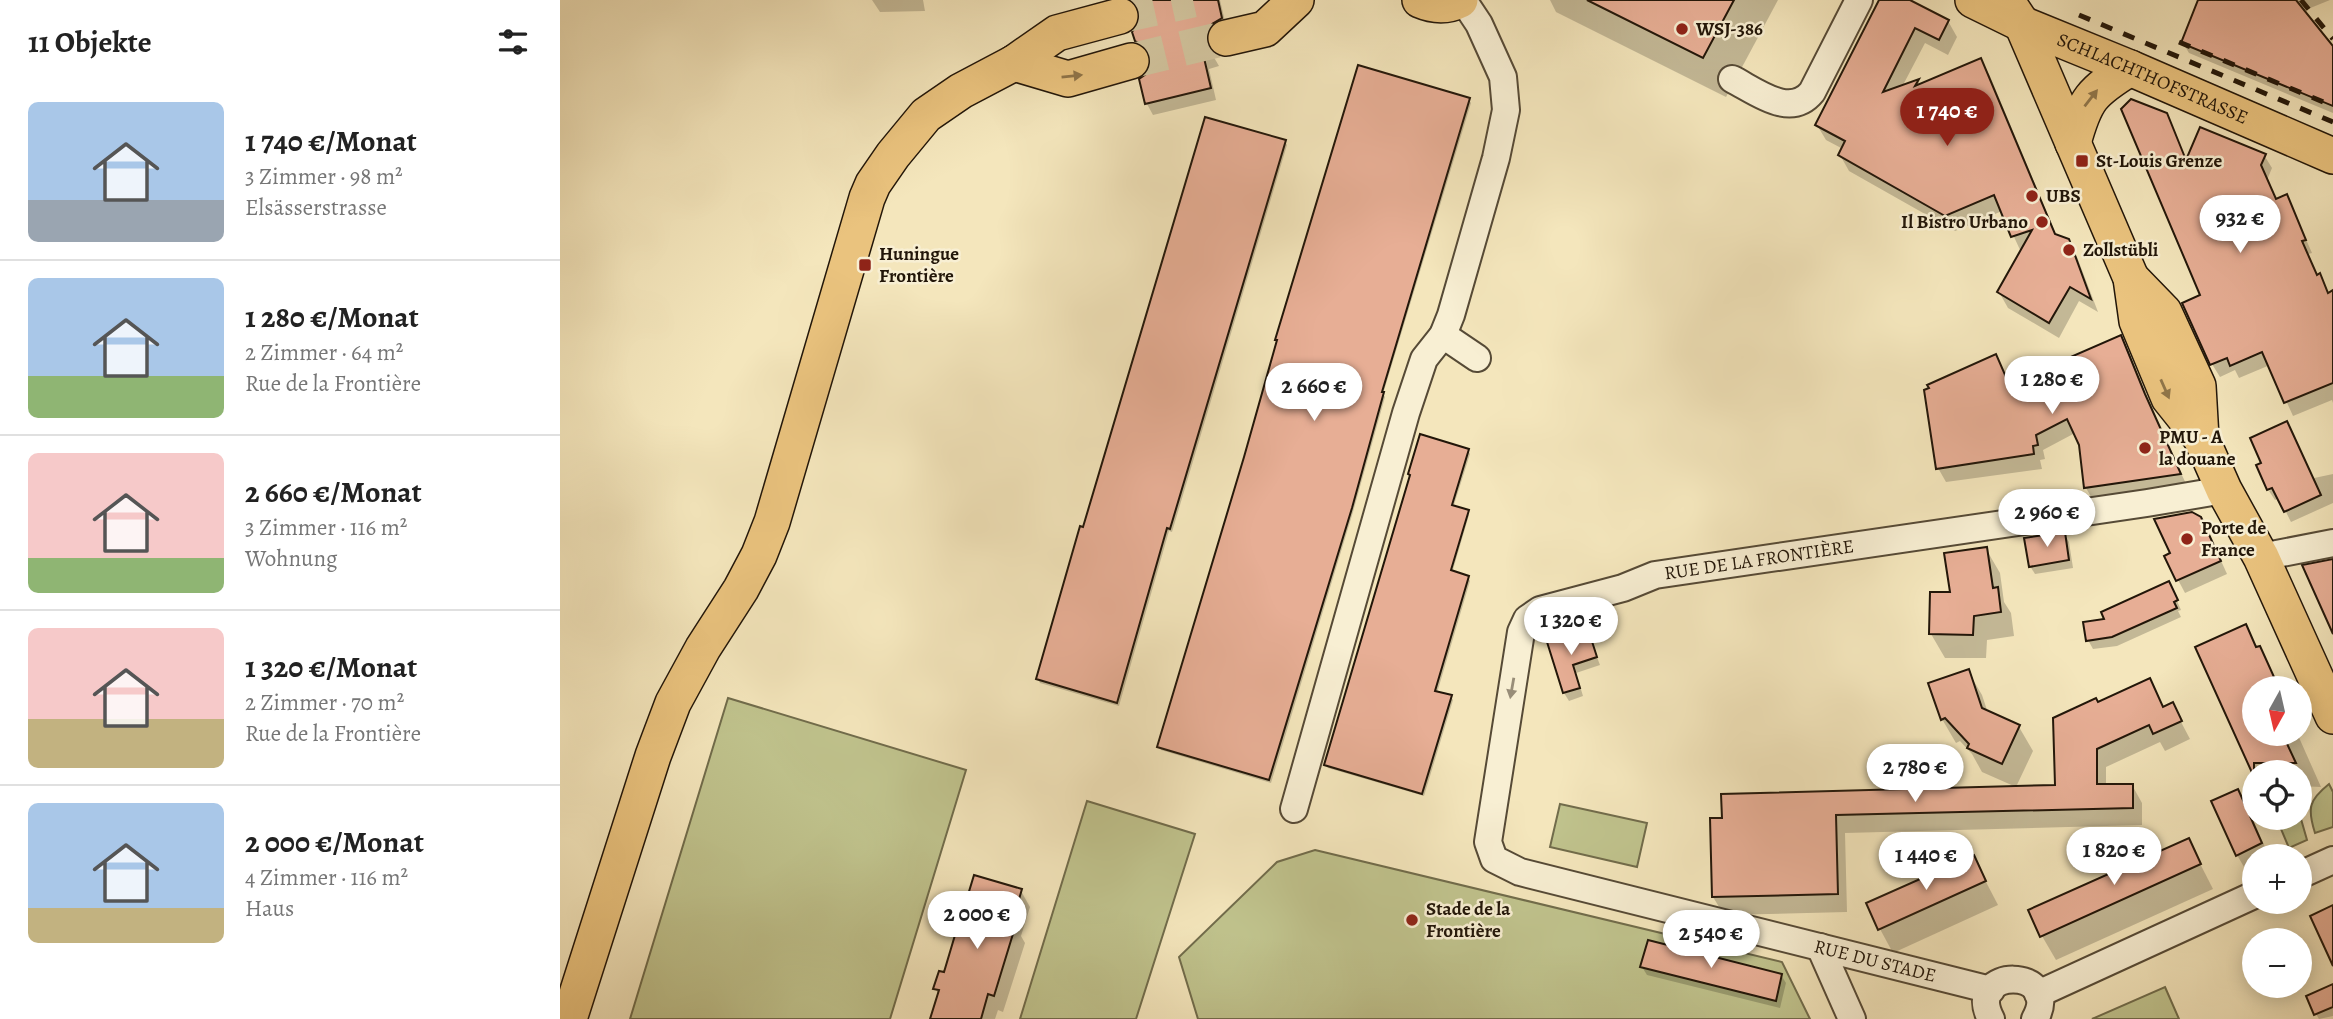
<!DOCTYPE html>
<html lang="de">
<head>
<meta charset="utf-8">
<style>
	body { margin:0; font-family:Alegreya,serif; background:#f6f6f6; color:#222; height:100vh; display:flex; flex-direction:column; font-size:26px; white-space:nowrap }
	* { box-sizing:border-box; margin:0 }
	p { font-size:23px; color:#767676 }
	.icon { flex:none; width:38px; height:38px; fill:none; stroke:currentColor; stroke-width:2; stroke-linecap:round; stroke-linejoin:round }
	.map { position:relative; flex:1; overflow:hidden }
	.panel { display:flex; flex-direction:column; background:#fff; width:560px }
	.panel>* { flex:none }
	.needle { width:46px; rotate:188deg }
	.buttons { position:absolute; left:1682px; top:676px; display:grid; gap:14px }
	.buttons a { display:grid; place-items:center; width:70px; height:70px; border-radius:50%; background:#fff; box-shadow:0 4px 18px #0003; font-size:35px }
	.price { position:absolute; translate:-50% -60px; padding:0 16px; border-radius:24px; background:#fff; color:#222; font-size:23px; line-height:46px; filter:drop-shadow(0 2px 4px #0008) }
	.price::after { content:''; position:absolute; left:50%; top:42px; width:21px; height:16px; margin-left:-10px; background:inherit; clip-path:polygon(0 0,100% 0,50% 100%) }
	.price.active { background:#8f2418; color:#fff }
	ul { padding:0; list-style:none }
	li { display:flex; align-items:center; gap:21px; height:175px; padding:0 28px }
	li+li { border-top:2px solid #e0e0e0 }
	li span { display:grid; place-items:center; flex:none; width:196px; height:140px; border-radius:10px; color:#555 }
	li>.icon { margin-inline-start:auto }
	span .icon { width:84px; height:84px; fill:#fffc; stroke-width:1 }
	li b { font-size:30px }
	h2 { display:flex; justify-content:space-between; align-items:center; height:84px; padding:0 28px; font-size:30px }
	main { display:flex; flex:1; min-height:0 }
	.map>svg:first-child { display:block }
</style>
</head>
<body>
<main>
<section class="panel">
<h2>11 Objekte<svg class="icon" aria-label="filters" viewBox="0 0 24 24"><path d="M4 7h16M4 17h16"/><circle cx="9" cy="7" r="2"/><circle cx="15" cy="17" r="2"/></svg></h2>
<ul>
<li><span style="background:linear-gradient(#a9c7e8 70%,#9aa5b1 0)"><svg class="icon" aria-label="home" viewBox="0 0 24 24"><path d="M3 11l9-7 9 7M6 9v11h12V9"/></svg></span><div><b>1 740 €/Monat</b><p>3 Zimmer · 98 m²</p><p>Elsässerstrasse</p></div></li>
<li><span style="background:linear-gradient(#a9c7e8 70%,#8fb573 0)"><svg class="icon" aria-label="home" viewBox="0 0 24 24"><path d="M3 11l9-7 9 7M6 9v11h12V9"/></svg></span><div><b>1 280 €/Monat</b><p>2 Zimmer · 64 m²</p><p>Rue de la Frontière</p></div></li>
<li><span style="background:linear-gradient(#f6c9c9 75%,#8fb573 0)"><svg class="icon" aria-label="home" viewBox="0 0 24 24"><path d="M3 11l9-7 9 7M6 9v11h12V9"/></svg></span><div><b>2 660 €/Monat</b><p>3 Zimmer · 116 m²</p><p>Wohnung</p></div></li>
<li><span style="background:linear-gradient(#f6c9c9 65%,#c2b280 0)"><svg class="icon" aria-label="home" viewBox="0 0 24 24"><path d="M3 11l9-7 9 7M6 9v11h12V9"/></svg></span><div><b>1 320 €/Monat</b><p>2 Zimmer · 70 m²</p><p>Rue de la Frontière</p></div></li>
<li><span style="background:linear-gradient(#a9c7e8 75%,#c2b280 0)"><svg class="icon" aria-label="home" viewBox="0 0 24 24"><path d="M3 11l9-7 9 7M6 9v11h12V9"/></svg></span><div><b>2 000 €/Monat</b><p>4 Zimmer · 116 m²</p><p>Haus</p></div></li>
</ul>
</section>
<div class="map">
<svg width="1773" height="1019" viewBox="0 0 1773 1019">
	<rect width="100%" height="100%" fill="#f4e6bc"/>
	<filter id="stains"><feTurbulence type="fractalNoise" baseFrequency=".00286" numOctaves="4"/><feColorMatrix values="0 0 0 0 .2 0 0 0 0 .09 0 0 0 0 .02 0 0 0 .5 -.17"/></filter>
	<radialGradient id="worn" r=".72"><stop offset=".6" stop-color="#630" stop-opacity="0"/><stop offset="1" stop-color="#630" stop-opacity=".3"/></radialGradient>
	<!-- green -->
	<g fill="#c0c38d" stroke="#716c4b" stroke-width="2">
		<path d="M168,698L406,770L330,1019H70Z"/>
		<path d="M1769,784L1773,792V827L1755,833C1747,808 1749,800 1769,784Z"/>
		<path d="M1746,797L1741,819L1747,840L1729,848L1716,817H1740V800Z"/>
		<path d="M527,801L635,834L576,1019H460Z"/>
		<path d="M1000,804L1087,823L1077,867L990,847Z"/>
		<path d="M755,850L1222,962L1250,1019H638L619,957L717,862Z"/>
		<path d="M1605,987L1619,1019H1532Z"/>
	</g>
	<!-- shadow -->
	<g fill="#0003">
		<path d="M312,0H363L365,11L320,12Z"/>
		<path d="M572,0H660L667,30L652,45V54L659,66L649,69L656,100L593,115L587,104V76L592,67V57L583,53L576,41L581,12Z"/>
		<path d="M990,0H1218L1166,97L996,12Z"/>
		<path d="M1320,0H1346L1388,21L1397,37L1388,55L1365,43L1342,87L1358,81L1361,86L1421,60L1430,76L1497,237L1508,241L1517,257L1538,312L1519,301L1499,338L1448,308L1439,292L1461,252L1442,211L1395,231L1289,171L1280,155L1283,149L1266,140L1257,125Z"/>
		<path d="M1640,0H1770L1743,11L1773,49V113L1629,53L1623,43Z"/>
		<path d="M909,100L911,103L823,394L825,397L793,512L711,783L601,750L599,746Z"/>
		<path d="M1605,115L1627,162L1704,155L1712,168L1707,180L1717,200L1733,210L1752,253L1748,254L1758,276L1769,294L1773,292V403L1772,400L1733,416L1710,365L1679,378L1675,370L1660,377L1652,364L1642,296Z"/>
		<path d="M725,142L727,145L612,532L609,531L559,706L480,683L478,679L524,529Z"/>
		<path d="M1560,337L1569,352L1592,411L1628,488L1534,502L1526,488L1520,445L1515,433L1483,450L1485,459L1480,460L1482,469L1386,482L1378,468L1443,371L1450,385Z"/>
		<path d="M908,450L910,454L893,508L907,512L909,515L892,573L908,577L910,581L877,693L891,697L893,700L864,796L768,768L766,765Z"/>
		<path d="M1773,474V503L1731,522L1719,498L1715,500L1709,491L1721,485Z"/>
		<path d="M1648,532L1667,574L1625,593L1606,557Z"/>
		<path d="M1504,534L1509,542L1513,568L1475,574L1470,566Z"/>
		<path d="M1426,549L1440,573L1444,602L1451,613L1454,636L1427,640L1426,658H1385L1371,634L1392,594Z"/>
		<path d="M1613,592L1621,610L1618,611L1621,617L1557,646L1533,649L1528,640L1546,621Z"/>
		<path d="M1685,626L1720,688H1694V733H1737L1761,787L1740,786V772H1695L1689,762Z"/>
		<path d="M1027,631L1040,665L1016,673L1023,696L1009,701L1004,693L990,644Z"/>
		<path d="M1408,671L1422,695L1428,713L1459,727L1473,751L1456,787L1422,772L1412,754L1400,741L1396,743L1382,719Z"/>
		<path d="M1590,680L1604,708L1612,705L1630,739L1605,751L1600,742L1546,767V786L1572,785L1582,803V825L1285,833L1287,912L1164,915L1153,897L1152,819L1497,787L1537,704Z"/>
		<path d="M1677,791L1691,815L1709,856H1694V877L1691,879L1677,855Z"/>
		<path d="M1628,840L1653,889L1496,960L1482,936Z"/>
		<path d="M1413,857L1438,905L1333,953L1320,929Z"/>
		<path d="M461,891L470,907L461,936L465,943L443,1012L438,1010L435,1019H372L379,995L375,988L385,975L399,929L396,923L405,910Z"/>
		<path d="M1082,967L1221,975L1226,983L1220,1008L1087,975Z"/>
		<path d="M1773,986V1016L1759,1019L1756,1014Z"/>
	</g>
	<!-- building -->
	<g fill="#e7ae95" stroke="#221609" stroke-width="2">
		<path d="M571,0H658L662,18L652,24L647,33V43L655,54L644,58L651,88L585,104L579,79L586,74L590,67V56L584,46L575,41L572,32L579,22L580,11Z"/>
		<path d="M1027,0H1174L1143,58Z"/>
		<path d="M1319,0H1350L1389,20L1379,40L1355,28L1323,92L1359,79L1355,86L1421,58L1495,234L1509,239L1531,299L1510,287L1489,323L1437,292L1472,230L1451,237L1434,195L1385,216L1278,155L1285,141L1255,125Z"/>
		<path d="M1638,0H1736L1773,46V106L1621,43Z"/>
		<path d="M798,65L910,98L822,392H824L792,508L709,780L597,747L684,457L717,340H715Z"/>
		<path d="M1571,99L1607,113L1626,160L1640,127L1706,154L1701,165L1716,199L1727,194L1746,240L1742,241L1757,275L1760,273L1768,293L1773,290V383L1724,403L1702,352L1670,366L1667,358L1650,365L1622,303L1640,295L1561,109Z"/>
		<path d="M645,117L726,140L610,529L607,528L557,703L476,679L520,526L523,527Z"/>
		<path d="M1561,335L1585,394L1621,474L1524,488L1519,445L1507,419L1476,435L1478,445L1473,446L1474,454L1376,469L1364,390L1369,388L1367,385L1436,354L1449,384Z"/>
		<path d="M1727,421L1761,495L1724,512L1712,488L1707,490L1696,465L1701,463L1690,438Z"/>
		<path d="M860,434L909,449L892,505L909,510L891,570L909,576L875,691L892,695L862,794L764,765L850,475L848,474Z"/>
		<path d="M1632,512L1641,517L1661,561L1616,581L1604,556L1610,553L1594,519Z"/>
		<path d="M1505,532L1509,560L1469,567L1464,538Z"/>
		<path d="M1427,547L1433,588L1438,587L1441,612L1414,616L1413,635L1369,634L1370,592H1390L1384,553Z"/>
		<path d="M1773,559V634L1742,565Z"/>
		<path d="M1609,581L1618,600L1614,602L1617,608L1552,637L1526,641L1523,622L1544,619L1541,612Z"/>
		<path d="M1686,624L1696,647L1700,646L1719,688H1694V733H1722L1736,763H1694V777L1635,647Z"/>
		<path d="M1028,629L1037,657L1013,665L1020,688L1003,693L987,642Z"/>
		<path d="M1409,669L1422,708L1460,725L1442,764L1407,748L1409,744L1385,718L1381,720L1368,683Z"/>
		<path d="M1590,678L1603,707L1613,702L1622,721L1593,734L1589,725L1537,749V784H1573V808L1276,815L1278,894L1152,897L1150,818H1162L1161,794L1495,785L1493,718L1536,698L1538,702Z"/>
		<path d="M1678,789L1702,843L1676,856L1651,801Z"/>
		<path d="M1629,838L1641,864L1480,937L1468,910Z"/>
		<path d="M1414,855L1426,881L1318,930L1306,903Z"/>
		<path d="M414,875L462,889L452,923L456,924L434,996L428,994L421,1019H370L379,990L373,989L379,971L384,972L398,925L394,924L399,907L404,908Z"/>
		<path d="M1773,905V966L1750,916Z"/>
		<path d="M1088,940L1222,974L1216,1001L1080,967Z"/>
		<path d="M1773,984V1007L1754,1015L1746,996Z"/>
	</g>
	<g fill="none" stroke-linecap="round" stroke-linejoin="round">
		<!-- major-tunnel -->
		<g stroke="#d4c7a1" stroke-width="35" stroke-dasharray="35 18" stroke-linecap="butt">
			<path d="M560,16L633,0"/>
			<path d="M571,61L666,38"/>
		</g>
		<defs>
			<g id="minor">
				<path d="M1172,79C1196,91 1230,119 1252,92L1299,0"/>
				<path d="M883,335L917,358"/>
				<path d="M1701,557L1773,543"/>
				<path d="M734,809L846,413L864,359L883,335L891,315L936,158L946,110L943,77L919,24L903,0"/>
				<path d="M1740,875L1773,860"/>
				<path d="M1260,947L1292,1019"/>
				<path id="s1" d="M1431,990L960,872L934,859L928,842L961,632L967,619L980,610L1063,588L1095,575L1587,503L1664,490"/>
				<path d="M1478,994L1694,895"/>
				<path d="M1431,1019C1403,966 1504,967 1475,1019"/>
			</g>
			<g id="major">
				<path d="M860,0C874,6 886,7 900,0"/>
				<path id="s2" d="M1413,0L1462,24L1570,68L1773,156"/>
				<path d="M1446,0L1462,24L1571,278L1577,321L1609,398L1641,438L1664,490L1701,557L1773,716"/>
				<path d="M666,38L705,29L736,0"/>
				<path d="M454,63L508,79L571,61"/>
				<path d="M1513,143C1525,99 1531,92 1570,68"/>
				<path d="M1571,278L1604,312L1638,386L1641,438"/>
				<path d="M9,1019L93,756L113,703L143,648L181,589L199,555L212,522L307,198L313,184L333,155L366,115L401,91L454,63L497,33L560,16"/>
			</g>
		</defs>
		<!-- minor casing -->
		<use href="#minor" stroke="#564a36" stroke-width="30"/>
		<!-- major casing -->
		<use href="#major" stroke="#221609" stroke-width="38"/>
		<!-- minor -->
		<use href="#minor" stroke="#f8efd3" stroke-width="26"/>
		<!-- major -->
		<use href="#major" stroke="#eac37e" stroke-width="35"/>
		<!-- rail -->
		<g stroke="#221609" stroke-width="5" stroke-dasharray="12 12" stroke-linecap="butt">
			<path d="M1741,0L1773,39"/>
			<path d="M1519,15L1773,122"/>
			<path d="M1619,42L1773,106"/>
		</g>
	</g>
	<!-- one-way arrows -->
	<defs><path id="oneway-solid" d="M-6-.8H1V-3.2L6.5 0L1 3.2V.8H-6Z" transform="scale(1.75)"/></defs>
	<g fill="#907549">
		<use href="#oneway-solid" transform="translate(512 76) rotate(-6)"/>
		<use href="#oneway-solid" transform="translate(1531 98) rotate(-52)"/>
		<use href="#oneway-solid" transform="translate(1605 389) rotate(66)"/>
	</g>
	<use fill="#988d78" href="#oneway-solid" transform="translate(952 688) rotate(100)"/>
	<!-- markers -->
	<g fill="#8f2418" stroke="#f8efd3" stroke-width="2.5">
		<circle cx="1122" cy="29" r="7"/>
		<rect x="1515" y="154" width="14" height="14" rx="3.5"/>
		<circle cx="1472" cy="196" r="7"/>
		<circle cx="1482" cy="222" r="7"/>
		<circle cx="1509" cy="250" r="7"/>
		<rect x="298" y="258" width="14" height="14" rx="3.5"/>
		<circle cx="1585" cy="448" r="7"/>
		<circle cx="1627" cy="539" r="7"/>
		<circle cx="852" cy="920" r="7"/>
	</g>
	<g text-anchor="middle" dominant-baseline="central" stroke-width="5" stroke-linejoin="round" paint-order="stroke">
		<!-- poi labels -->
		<g font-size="19" font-weight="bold" fill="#221609" stroke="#f8efd3" text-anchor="start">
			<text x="1136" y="29">WSJ-386</text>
			<text x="1536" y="161">St-Louis Grenze</text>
			<text x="1486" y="196">UBS</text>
			<text x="1468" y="222" text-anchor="end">Il Bistro Urbano</text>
			<text x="1523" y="250">Zollstübli</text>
			<text x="319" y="254">Huningue<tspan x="319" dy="22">Frontière</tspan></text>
			<text x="1599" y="437">PMU - A<tspan x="1599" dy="22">la douane</tspan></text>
			<text x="1641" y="528">Porte de<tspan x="1641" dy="22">France</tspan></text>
			<text x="866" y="909">Stade de la<tspan x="866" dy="22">Frontière</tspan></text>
		</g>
		<!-- street labels -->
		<g font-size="19" fill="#221609" stroke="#f8efd3">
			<text stroke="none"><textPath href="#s2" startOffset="196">SCHLACHTHOFSTRASSE</textPath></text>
			<text stroke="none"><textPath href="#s1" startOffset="1001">RUE DE LA FRONTIÈRE</textPath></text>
			<text transform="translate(1315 961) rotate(14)">RUE DU STADE</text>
		</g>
	</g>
	<rect width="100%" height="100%" filter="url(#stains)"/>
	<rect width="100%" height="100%" fill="url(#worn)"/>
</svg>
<div class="buttons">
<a><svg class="needle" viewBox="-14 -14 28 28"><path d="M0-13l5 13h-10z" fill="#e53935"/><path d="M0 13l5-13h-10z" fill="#767676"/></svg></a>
<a><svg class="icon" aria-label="locate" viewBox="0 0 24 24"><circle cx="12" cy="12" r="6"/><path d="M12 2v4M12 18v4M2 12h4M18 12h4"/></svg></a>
<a>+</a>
<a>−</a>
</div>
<b class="price active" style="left:1387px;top:148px">1 740 €</b>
<b class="price" style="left:1680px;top:255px">932 €</b>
<b class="price" style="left:1492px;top:416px">1 280 €</b>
<b class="price" style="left:754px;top:423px">2 660 €</b>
<b class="price" style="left:1487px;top:549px">2 960 €</b>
<b class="price" style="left:1011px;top:657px">1 320 €</b>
<b class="price" style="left:1355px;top:804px">2 780 €</b>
<b class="price" style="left:1554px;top:887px">1 820 €</b>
<b class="price" style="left:1366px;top:892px">1 440 €</b>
<b class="price" style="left:417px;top:951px">2 000 €</b>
<b class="price" style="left:1151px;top:970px">2 540 €</b>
</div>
</main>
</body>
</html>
